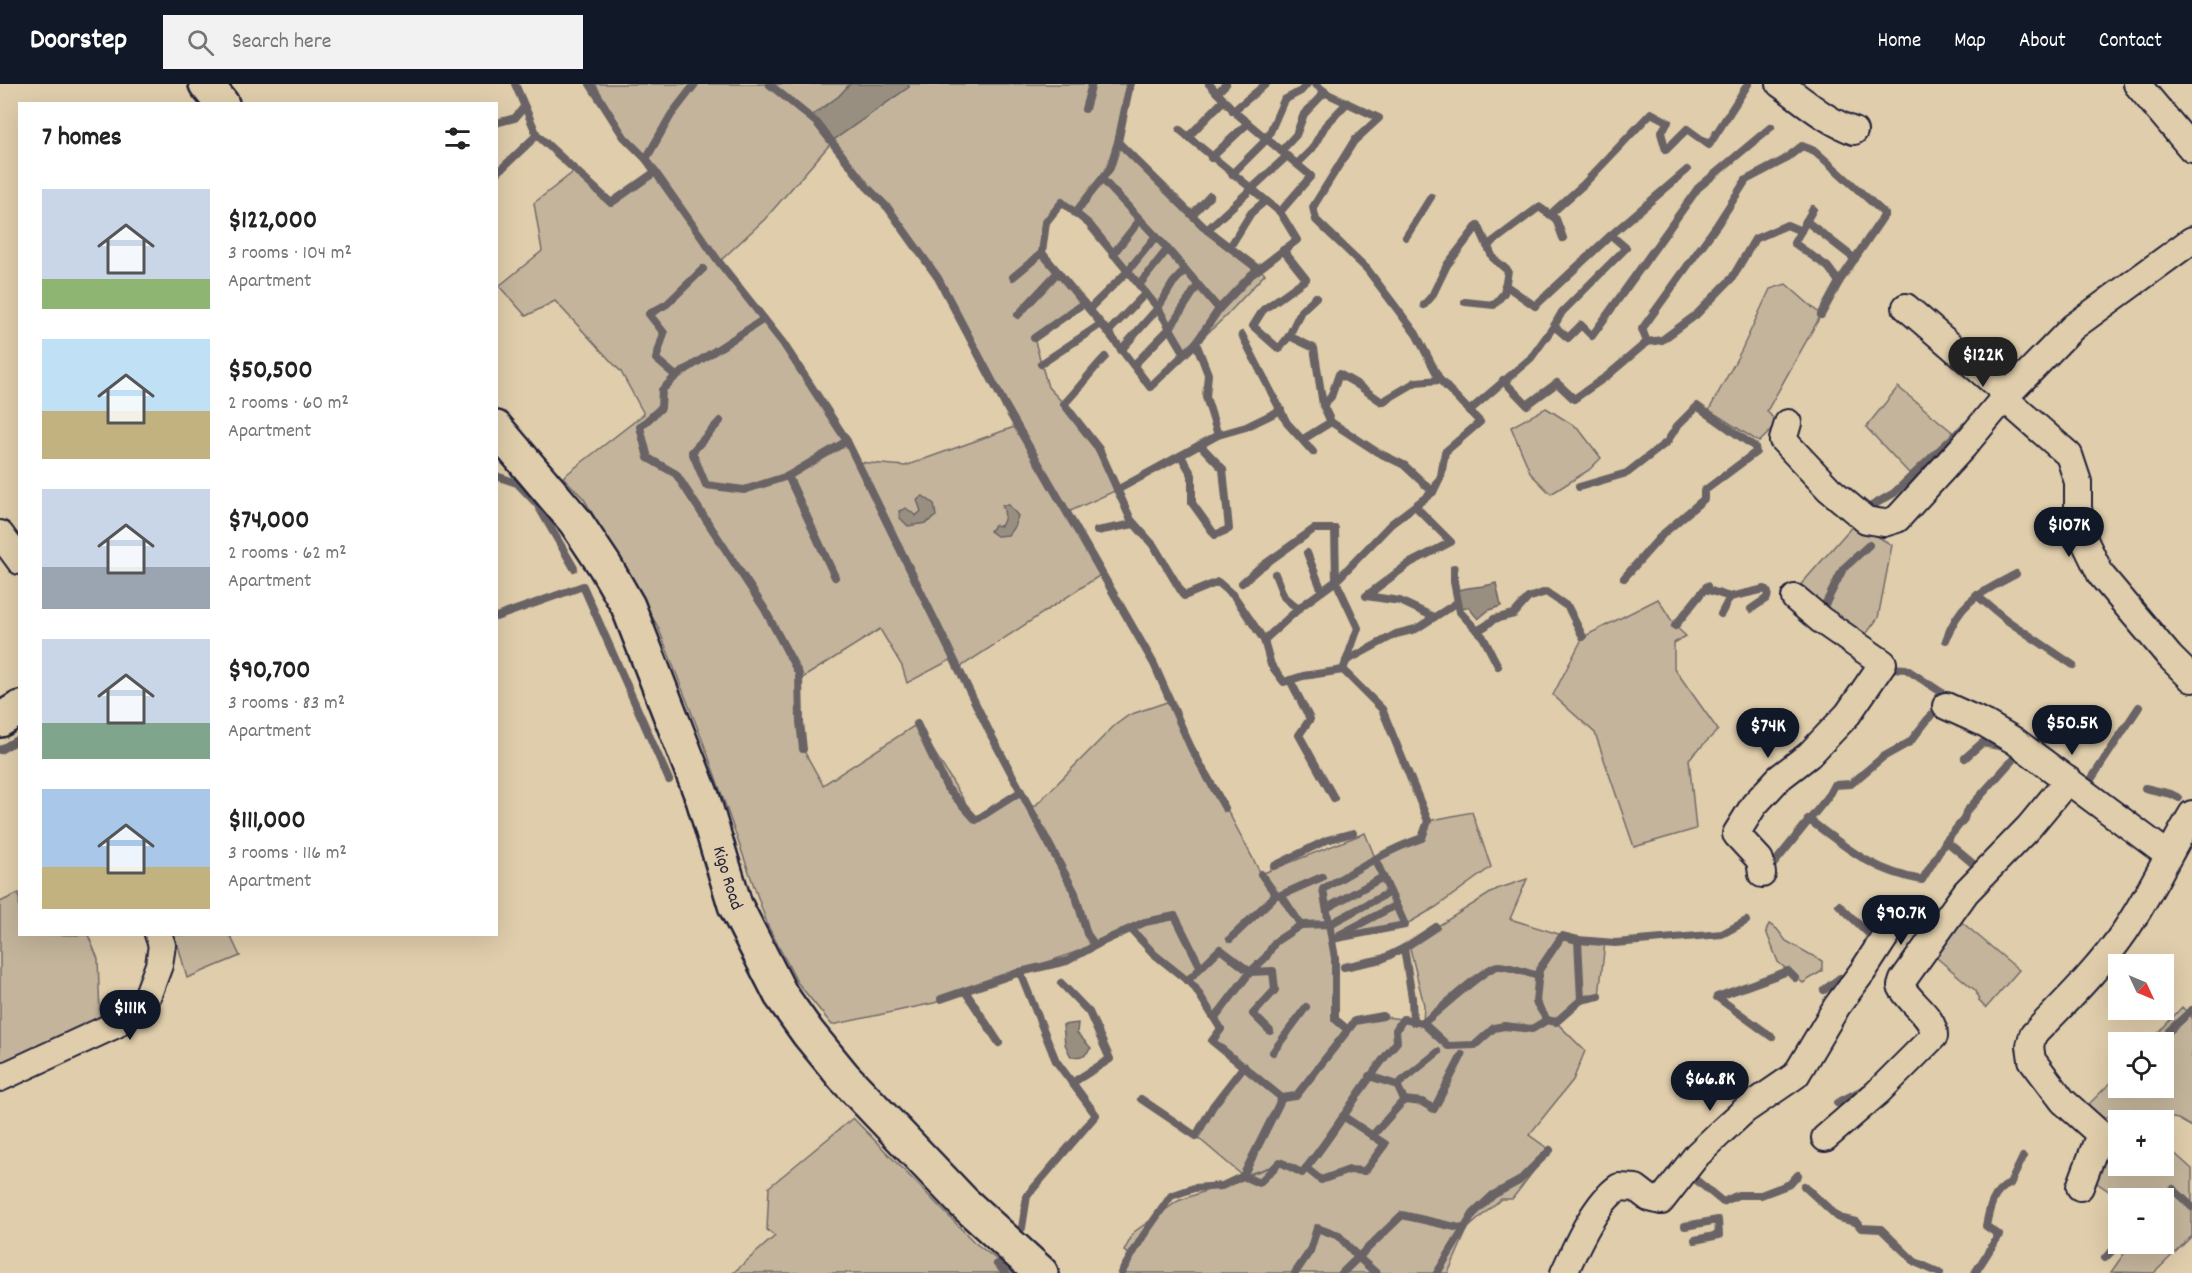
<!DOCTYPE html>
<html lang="en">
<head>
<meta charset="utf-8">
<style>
	body { margin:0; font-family:Dekko,sans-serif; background:#f2f2f2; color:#222; height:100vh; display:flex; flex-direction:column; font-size:22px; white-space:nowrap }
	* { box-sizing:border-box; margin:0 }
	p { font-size:20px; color:#767676 }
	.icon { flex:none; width:33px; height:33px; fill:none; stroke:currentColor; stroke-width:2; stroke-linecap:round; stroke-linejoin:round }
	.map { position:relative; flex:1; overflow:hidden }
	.drawer { position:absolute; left:18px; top:18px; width:480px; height:834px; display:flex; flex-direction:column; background:#fff; border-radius:0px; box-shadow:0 6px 24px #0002 }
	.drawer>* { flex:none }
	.needle { width:39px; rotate:134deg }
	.controls { position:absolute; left:2108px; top:870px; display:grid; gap:12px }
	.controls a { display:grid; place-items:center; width:66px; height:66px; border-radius:0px; background:#fff; box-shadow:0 6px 24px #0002; font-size:30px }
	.price { position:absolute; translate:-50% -51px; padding:0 14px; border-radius:21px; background:#111827; color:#fff; font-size:20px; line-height:39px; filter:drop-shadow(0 2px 3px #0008) }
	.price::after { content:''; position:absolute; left:50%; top:36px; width:18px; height:14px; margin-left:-9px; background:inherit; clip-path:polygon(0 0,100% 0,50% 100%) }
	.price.on { background:#222; color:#fff }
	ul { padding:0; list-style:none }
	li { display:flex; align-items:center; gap:18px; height:150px; padding:0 24px }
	li span { display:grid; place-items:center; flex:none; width:168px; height:120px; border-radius:0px; color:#555 }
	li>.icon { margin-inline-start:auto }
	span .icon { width:72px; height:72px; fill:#fffc; stroke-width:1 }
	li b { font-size:26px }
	h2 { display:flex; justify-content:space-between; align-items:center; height:72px; padding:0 24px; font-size:26px }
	header { display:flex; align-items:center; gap:36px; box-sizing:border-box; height:84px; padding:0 30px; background:#111827; color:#fff }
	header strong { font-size:28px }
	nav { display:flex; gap:33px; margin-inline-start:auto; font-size:21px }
	.search { width:420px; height:54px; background:#f2f2f2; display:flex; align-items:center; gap:15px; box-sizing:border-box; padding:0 21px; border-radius:0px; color:#767676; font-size:22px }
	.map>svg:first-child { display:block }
</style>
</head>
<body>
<header>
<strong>Doorstep</strong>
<div class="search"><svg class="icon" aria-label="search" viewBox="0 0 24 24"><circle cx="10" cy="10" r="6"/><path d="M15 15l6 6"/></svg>Search here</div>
<nav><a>Home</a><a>Map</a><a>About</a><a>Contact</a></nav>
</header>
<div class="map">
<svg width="2192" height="1189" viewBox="0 0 2192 1189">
	<rect width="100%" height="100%" fill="#dfcdab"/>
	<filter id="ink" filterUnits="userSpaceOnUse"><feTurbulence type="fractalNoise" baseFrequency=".0167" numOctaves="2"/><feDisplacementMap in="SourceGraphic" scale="12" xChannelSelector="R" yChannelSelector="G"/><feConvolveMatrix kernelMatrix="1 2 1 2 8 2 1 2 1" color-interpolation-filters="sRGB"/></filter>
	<g filter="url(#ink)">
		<!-- green -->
		<g fill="#c3b49b" stroke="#726b6b" stroke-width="1.5" fill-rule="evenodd">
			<path d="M595,0H850L839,12L811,33L832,57L909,3L908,0H1130L1112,75L1118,58L1207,146L1265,190L1225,233L1185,270L1158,224L1089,140L1061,118L1046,138L1042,169L1084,219L1034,254L1048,303L1064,320L1091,357L1117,406L1066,429L1102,490L959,584L954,574L907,599L902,582L880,545L799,596L803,665L823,701L917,640L976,736L1020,708L1031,726L1114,642L1129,631L1170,617L1261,790L1365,749L1376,776L1422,754L1428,737L1472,728L1491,783L1436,823L1405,841L1332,855L1335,874V935L1348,945C1367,923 1398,936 1423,939L1424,921L1409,860L1497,805L1527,795L1510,835L1578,856L1605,858L1599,912L1581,916L1556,938L1585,967L1573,996L1529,1051L1550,1066L1512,1115H1501L1468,1144L1448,1189H1121L1131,1171L1124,1167L1134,1148L1178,1117L1287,1077L1243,1092L1196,1052L1213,1022L1244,982L1212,957L1221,945L1194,902L1154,870L1131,846L1095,861L934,919L832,941L797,898L768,842L705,663L658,543L584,415L563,393L644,330L621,288L555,217L526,232L499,202L542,167L534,119L576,86L611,119L655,88L646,75L629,57ZM832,58C867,102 905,144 936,192C967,239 989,293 1017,342L905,382L858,378C821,305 769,241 719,178L765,135ZM1123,117L1165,162L1206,211L1123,118Z"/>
			<path d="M1786,200L1821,231L1767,327L1778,340L1759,358L1709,326L1741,267L1770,205Z"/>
			<path d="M1898,303L1962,356L1920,401L1866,343Z"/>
			<path d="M1546,324L1578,344L1601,374L1589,386L1551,410L1531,390L1511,343Z"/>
			<path d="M1855,439L1892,461L1878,534L1861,557L1797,505Z"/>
			<path d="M1658,515L1675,542L1686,552L1674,559V584L1718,646L1689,675L1696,745L1634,763L1595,649L1553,611L1583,553Z"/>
			<path d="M19,809L20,850L88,851L98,875L100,931L103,938L0,989V818Z"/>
			<path d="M1958,835L2019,886L1986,924L1979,917L1976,907L1931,869Z"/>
			<path d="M1769,840L1777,845L1786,857L1822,877V887L1803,899L1778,878L1766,847Z"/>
			<path d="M172,851H230L240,872L187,894L178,861Z"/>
			<path d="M2182,923L2192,933V1043L2178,1035L2133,1027L2097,1035L2083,1026L2118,991V1004H2163V958H2150Z"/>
			<path d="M853,1034L974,1158L1014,1189H733L775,1152L767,1146L769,1103Z"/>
			<path d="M2115,1054H2118V1082H2163V1059L2192,1085V1152L2154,1189L2111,1188L2131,1160H2163V1114H2119L2094,1097Z"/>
		</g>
		<!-- water -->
		<g fill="#998f81" stroke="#696365" stroke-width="1.5">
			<path d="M850,0H908L909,3L832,57L810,33L839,12Z"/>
			<path d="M923,412L934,420L936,432L926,439L908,442L900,434L899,427L906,424L916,432L921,427L917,416Z"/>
			<path d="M1002,421H1009L1018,432L1014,443L1008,451L997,452L990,447L994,441L1001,442C1006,435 1006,429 1002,421Z"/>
			<path d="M1496,499L1501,522L1489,526L1478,535L1468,523L1460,524L1456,507C1469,502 1482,504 1496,499Z"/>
			<path d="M1078,939L1077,949L1091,964L1084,972L1071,973L1065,960L1063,941Z"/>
		</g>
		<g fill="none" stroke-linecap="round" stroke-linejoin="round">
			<!-- stream -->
			<g stroke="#696365" stroke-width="8">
				<path d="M515,0L537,51L611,119L655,88"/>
				<path d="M590,0L624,53L646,75L719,178L783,259L847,357L991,651L1075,809L1087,850L1095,861L1145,838L1175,832L1200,882"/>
				<path d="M769,0L817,39L867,103L888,124L938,194L1004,319L1154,580L1191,664L1225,724"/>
				<path d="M1315,0L1328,10L1379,34L1354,57L1313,123L1316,136L1367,185L1416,250L1440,296"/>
				<path d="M1217,9L1226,0"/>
				<path d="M1085,25L1092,0"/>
				<path d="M1233,27L1266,0"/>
				<path d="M496,39L515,34L524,23"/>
				<path d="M1180,46L1280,128"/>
				<path d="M1188,53L1224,16"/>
				<path d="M1118,58L1130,0"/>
				<path d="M1281,67L1296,51L1304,30L1325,8"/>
				<path d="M1211,74L1248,39"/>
				<path d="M646,75L671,31L695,0"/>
				<path d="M1297,80L1312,65L1325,42L1347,19"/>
				<path d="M496,90L537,51"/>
				<path d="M1232,90L1267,55L1284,16L1301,7L1307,0"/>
				<path d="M1102,95L1110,84L1118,58L1207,146L1258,185"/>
				<path d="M1813,125L1794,159L1828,183L1839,198"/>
				<path d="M1554,127L1583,101L1651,29L1668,38L1661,49L1666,66L1687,45L1709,61L1748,0"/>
				<path d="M1075,129L1102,95L1165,162L1219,225"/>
				<path d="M1192,131L1210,112"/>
				<path d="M1806,137L1855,175"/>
				<path d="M1207,146L1287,72"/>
				<path d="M1406,153L1431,113"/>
				<path d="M1487,162L1539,123L1556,135L1563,154"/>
				<path d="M1230,163L1251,129L1265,117"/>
				<path d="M1283,166L1306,195L1263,226L1253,242L1279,265L1289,252L1301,227L1316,213"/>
				<path d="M1042,169L1046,138L1062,118L1089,140L1158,224L1185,270"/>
				<path d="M1113,170L1140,136"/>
				<path d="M703,185L667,220L649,230L664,249L656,275L676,292L662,306L661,324L640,343L648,374L676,390L764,524L799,590L800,638L803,665"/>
				<path d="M1013,193L1042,169L1108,248L1150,303L1196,259L1219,225L1251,191L1297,156L1280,128L1311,92L1237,30L1209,0"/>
				<path d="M1139,201L1166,167"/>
				<path d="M1505,201L1535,222L1611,151L1687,86"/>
				<path d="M1424,221L1432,212L1447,181L1478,141L1493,174L1508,187L1504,209L1494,221L1465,218"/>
				<path d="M1089,225L1127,188L1156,152"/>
				<path d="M1018,231L1058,188"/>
				<path d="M1554,242L1562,228L1626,164L1611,151"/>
				<path d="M1108,248L1146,209"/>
				<path d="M1242,251L1287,339L1313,368"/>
				<path d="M1289,252L1314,264L1323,321L1331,338"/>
				<path d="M1034,254L1084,219"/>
				<path d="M1647,258L1662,256L1696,231L1732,194L1755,155L1787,141L1801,147"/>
				<path d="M1196,259L1208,290L1206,313L1218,351"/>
				<path d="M1121,266L1158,224L1173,199L1185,186"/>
				<path d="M1105,273C1090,288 1079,305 1064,320L1099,365L1131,436L1154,462L1184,512L1218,498L1234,512L1264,556L1271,581L1284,598L1303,592L1343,586L1382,625L1428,737L1422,754C1387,766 1355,786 1323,805L1335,874V935L1348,946"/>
				<path d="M1041,280L1101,240"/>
				<path d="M1134,281L1170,244L1198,201"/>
				<path d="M676,292L764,235"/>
				<path d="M1503,296L1527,321L1557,299L1574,315L1607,292L1647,258L1642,245L1717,141L1746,96L1784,76L1802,62L1815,67L1885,130L1839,198L1821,231"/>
				<path d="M1323,321L1331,313L1339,290L1355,299L1382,318L1416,298L1440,296L1480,338L1445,368L1441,392L1433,408"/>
				<path d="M1469,327L1531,274L1554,242L1568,254L1581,241L1592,252L1698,104L1771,43"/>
				<path d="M720,337L692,368L706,401L744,406L788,392"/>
				<path d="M1181,372L1192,391V419L1215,451L1229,445L1223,385L1200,361"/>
				<path d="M496,392L517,399L537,420L574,484"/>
				<path d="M1579,403L1627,389L1667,358L1677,342L1697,322L1755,363L1756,368L1704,407V415L1663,450L1624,494"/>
				<path d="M1117,406L1218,351L1246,343L1281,326"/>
				<path d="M1415,422L1451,458L1410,479L1366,512L1400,517L1434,533"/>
				<path d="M1863,427L1894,409L1965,342"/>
				<path d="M1097,447L1134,440"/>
				<path d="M1307,469L1322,507"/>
				<path d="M1454,484V498L1460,528L1483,553L1498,582"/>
				<path d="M1275,490L1284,513L1298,525"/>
				<path d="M835,493L788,392L847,357"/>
				<path d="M1242,499L1258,485L1314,445H1335L1336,497L1358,544L1343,586"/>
				<path d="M1705,505L1730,513L1721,530"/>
				<path d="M1976,511L2008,537L2073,581"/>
				<path d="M1730,513L1765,505L1768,509L1767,514L1751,525"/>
				<path d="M1816,526L1826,519L1843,485L1869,461"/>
				<path d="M496,533L583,502L669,696"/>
				<path d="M1675,542L1707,502"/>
				<path d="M1477,547L1487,541L1494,535L1514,530L1528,514L1546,508L1568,523L1583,553"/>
				<path d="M1264,556L1303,521L1336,497L1391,440L1433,408L1404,381L1377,368L1331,338L1305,354"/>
				<path d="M1946,556C1960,516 1981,509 2016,490"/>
				<path d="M1346,577L1396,550L1416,545L1458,518"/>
				<path d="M1290,596L1310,635L1299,651L1334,714"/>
				<path d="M917,640L947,704L976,736L1020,708"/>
				<path d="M0,666L20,654"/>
				<path d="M1965,674L1982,659L2005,663"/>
				<path d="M2086,703L2139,623"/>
				<path d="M2145,704L2171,710L2179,714"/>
				<path d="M1808,735C1847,764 1872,787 1922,796L1946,757L1964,735L1966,728L2015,673L2024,676"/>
				<path d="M1946,757L1977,783L1981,778"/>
				<path d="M1274,782L1327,756L1353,749"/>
				<path d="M1768,787L1827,714L1834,701L1851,700L1883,673L1910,658L1943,616L1941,608L1906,585L1891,584"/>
				<path d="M1322,793L1281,811L1301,841L1330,840L1390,808"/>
				<path d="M1839,821L1871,852L1867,858"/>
				<path d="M1327,824L1383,793"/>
				<path d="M1131,845L1154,870L1194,902L1221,945L1212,957L1282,1014L1243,1092"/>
				<path d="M1339,851L1396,821"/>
				<path d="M1230,855L1276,811L1261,790"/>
				<path d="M1332,855L1405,841L1376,777"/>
				<path d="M1578,856L1615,859L1722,850L1746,837"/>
				<path d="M1404,864L1436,843"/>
				<path d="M1344,883L1382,875L1404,864L1412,914L1413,938"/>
				<path d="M1020,888L1056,977L1096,1031L1027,1112L1022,1144"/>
				<path d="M1187,897L1220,865L1250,888L1266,873L1275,858L1301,841"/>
				<path d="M1061,899L1089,928L1110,975L1072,999"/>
				<path d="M1824,906L1840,894"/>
				<path d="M965,907L999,959"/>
				<path d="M1717,913L1788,887L1795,894"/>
				<path d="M1717,913L1772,953"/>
				<path d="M941,915L1020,888L1067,877L1098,860"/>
				<path d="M1215,934L1250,888L1273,887L1275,906L1253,930L1270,947"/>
				<path d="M1547,936L1536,918L1539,886L1562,852L1578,856L1581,916"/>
				<path d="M1423,939C1437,929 1485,883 1498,882C1507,881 1529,890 1539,892"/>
				<path d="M2169,947L2192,926"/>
				<path d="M1273,968L1306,923"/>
				<path d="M1369,992L1397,1001L1404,1016L1372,1052"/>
				<path d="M1397,1001L1438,968"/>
				<path d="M1282,1014L1296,1012L1355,937L1383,932"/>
				<path d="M1141,1015L1196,1052L1213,1022L1244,982"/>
				<path d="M1404,1016L1422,1018L1434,1025L1462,971"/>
				<path d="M1837,1019L1866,1004"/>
				<path d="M1306,1084L1321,1096L1349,1086L1365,1087L1385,1060L1343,1032"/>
				<path d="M1695,1095L1723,1118L1738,1111H1761L1790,1100L1798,1091"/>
				<path d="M1804,1102L1839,1134L1856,1138L1861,1144L1881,1145L1915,1178L1940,1189"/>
				<path d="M2163,1114L2173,1105L2192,1123"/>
				<path d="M1685,1142L1718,1136L1719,1151L1695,1156"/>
				<path d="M2105,1174L2119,1160"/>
				<path d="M997,1180L1006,1189"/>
				<path d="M1121,1189L1143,1152L1171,1112L1194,1104L1222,1102L1243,1092L1259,1099L1280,1078L1302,1089C1337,1047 1362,999 1397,958L1396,946L1403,935L1423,939L1448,962L1475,961L1494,944L1504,942L1532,945L1547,936L1556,938L1581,916L1599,912"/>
				<path d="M1295,1189L1310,1167L1317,1144L1339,1152L1358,1173L1376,1189"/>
				<path d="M1342,1189L1402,1131L1464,1145L1473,1130L1493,1111L1519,1097L1550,1066"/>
				<path d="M1437,1189L1464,1145"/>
				<path d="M1975,1189L1999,1151L1986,1142C1989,1126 1993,1106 2010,1100L2023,1073"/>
			</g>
			<defs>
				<g id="minor">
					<path d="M1780,0C1804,17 1826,37 1854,47"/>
					<path d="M2137,0L2192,65"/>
					<path d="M1906,223L2007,310"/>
					<path d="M2004,314L2069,371L2078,398V424L2085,458L2101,491L2170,573L2192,595"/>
					<path d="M1788,339L1783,356L1829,405L1866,436L1884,439L1897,435L1964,362L2004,314L2073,243L2192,156"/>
					<path d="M0,450L20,477"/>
					<path d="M1946,622L1986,640L2015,657L2168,771"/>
					<path d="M1762,790L1760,776L1736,750L1754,721L1779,694L1809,671L1848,630L1883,579L1821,536L1795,514"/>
					<path d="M0,994L115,941L147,913L159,881L162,861L158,850"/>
					<path d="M1825,1054L1878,1008L1934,952C1935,933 1909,919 1901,902L1903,896L1966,808L2029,743L2068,696"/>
					<path d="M2080,1103L2100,1050L2063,1017L2032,976L2030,962L2033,951C2065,918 2099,885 2125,847C2150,810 2169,769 2192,730"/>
					<path d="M1564,1189C1576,1163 1595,1119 1619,1103L1636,1104L1649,1114L1661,1117L1697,1071L1722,1047L1745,1026L1796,991L1837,922L1863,887L1887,850"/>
				</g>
				<g id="tertiary">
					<path d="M206,0L222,20"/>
					<path id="s1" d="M496,344L575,437L605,482L628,522L703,715L735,821L781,911L808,949L844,993L963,1118L1041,1189"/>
					<path d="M0,636L20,624"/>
				</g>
			</defs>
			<!-- minor casing -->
			<use href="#minor" stroke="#22223b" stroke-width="30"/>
			<!-- tertiary casing -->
			<use href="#tertiary" stroke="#22223b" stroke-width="38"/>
			<!-- minor -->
			<use href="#minor" stroke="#dfcdab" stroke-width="26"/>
			<!-- tertiary -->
			<use href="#tertiary" stroke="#dfcdab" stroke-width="33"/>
		</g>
	</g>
	<g text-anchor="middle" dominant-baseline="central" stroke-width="4.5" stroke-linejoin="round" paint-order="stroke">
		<!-- street labels -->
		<g font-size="18" fill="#22223b" stroke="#dfcdab">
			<text stroke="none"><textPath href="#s1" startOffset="512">Kigo Road</textPath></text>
		</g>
	</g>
</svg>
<div class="controls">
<a><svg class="needle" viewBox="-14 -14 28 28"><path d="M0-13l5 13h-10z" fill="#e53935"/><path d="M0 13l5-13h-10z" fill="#767676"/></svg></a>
<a><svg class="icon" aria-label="locate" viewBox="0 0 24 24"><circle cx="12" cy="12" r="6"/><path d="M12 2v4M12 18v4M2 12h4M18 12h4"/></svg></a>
<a>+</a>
<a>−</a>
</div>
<b class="price on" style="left:1983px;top:304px">$122K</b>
<b class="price" style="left:2069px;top:474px">$107K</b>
<b class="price" style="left:2072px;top:672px">$50.5K</b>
<b class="price" style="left:1768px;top:675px">$74K</b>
<b class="price" style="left:1901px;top:862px">$90.7K</b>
<b class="price" style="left:130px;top:957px">$111K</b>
<b class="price" style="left:1710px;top:1028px">$66.8K</b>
<section class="drawer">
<h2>7 homes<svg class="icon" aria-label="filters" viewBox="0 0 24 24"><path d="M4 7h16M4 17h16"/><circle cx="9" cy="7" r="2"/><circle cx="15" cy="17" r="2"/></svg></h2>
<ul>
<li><span style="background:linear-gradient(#c9d6e8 75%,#8fb573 0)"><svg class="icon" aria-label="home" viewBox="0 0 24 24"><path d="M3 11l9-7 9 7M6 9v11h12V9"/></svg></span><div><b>$122,000</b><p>3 rooms · 104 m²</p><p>Apartment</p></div></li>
<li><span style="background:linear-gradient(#bfe0f5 60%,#c2b280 0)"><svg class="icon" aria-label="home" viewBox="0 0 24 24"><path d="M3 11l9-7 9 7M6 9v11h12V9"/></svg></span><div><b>$50,500</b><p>2 rooms · 60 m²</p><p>Apartment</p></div></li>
<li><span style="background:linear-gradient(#c9d6e8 65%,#9aa5b1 0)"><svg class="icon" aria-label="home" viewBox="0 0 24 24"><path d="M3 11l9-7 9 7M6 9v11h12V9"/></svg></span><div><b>$74,000</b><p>2 rooms · 62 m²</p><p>Apartment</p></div></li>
<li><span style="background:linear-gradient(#c9d6e8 70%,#7fa58c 0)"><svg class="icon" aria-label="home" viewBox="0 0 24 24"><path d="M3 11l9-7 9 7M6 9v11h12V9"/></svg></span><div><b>$90,700</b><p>3 rooms · 83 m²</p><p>Apartment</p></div></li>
<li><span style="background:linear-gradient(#a9c7e8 65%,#c2b280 0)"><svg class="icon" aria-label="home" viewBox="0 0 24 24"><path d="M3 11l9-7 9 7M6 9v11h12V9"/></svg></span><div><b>$111,000</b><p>3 rooms · 116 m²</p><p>Apartment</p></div></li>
</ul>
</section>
</div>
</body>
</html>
